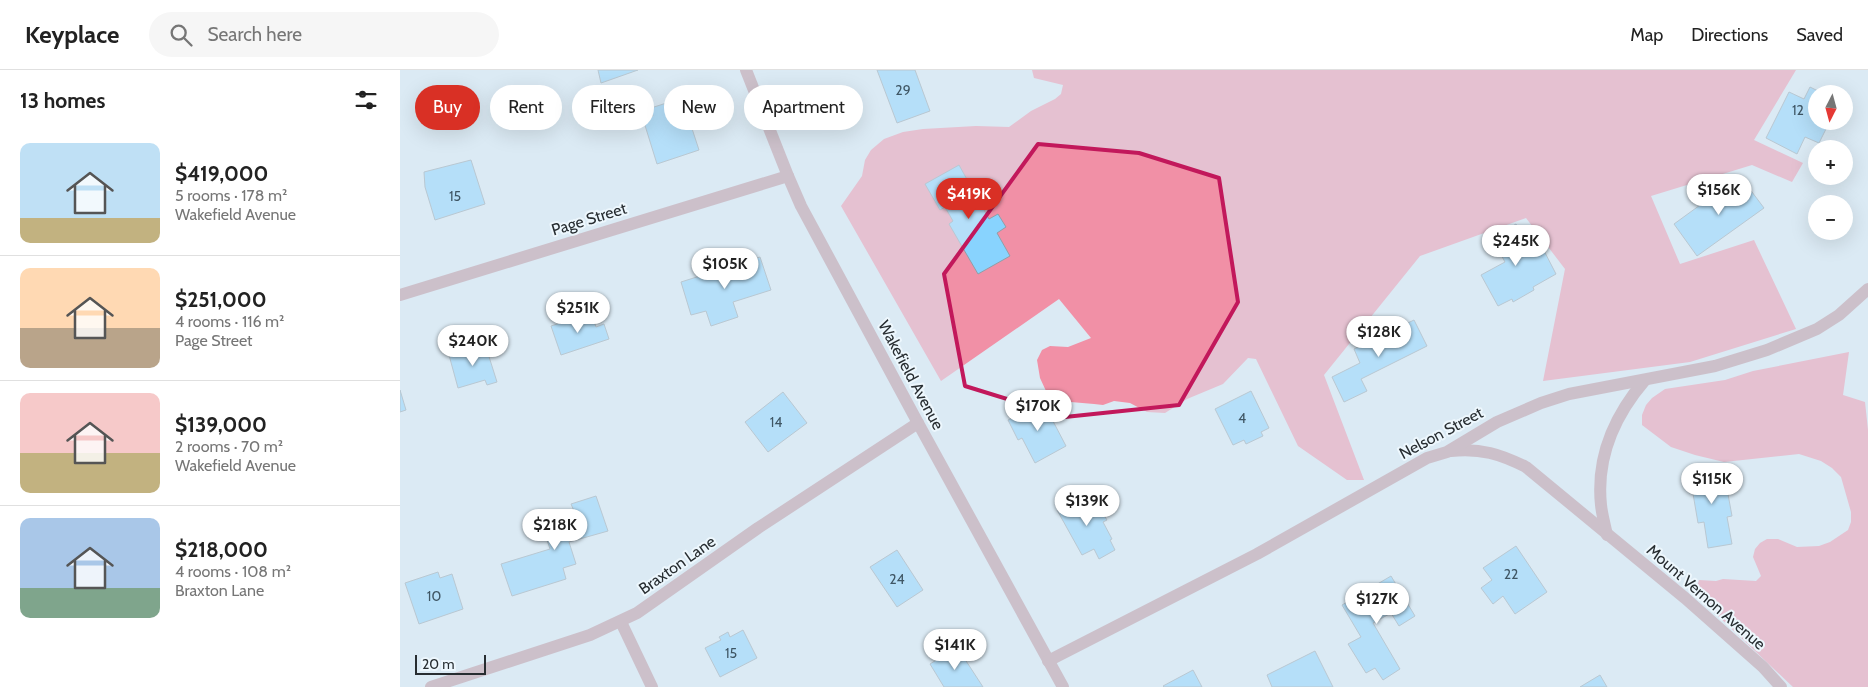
<!DOCTYPE html>
<html lang="en">
<head>
<meta charset="utf-8">
<style>
	body { margin:0; font-family:Cabin,sans-serif; background:#f6f6f6; color:#222; height:100vh; display:flex; flex-direction:column; font-size:19px; white-space:nowrap }
	* { box-sizing:border-box; margin:0 }
	p { font-size:16px; color:#767676 }
	.icon { flex:none; width:28px; height:28px; fill:none; stroke:currentColor; stroke-width:2; stroke-linecap:round; stroke-linejoin:round }
	.map { position:relative; flex:1; overflow:hidden }
	.side { display:flex; flex-direction:column; background:#fff; width:400px }
	.side>* { flex:none }
	.banner { position:absolute; left:15px; top:15px; width:475px; height:45px; display:flex; gap:10px }
	.needle { width:32px; rotate:186deg }
	.fabs { position:absolute; left:1408px; top:15px; display:grid; gap:10px }
	.fabs a { display:grid; place-items:center; width:45px; height:45px; border-radius:50%; background:#fff; box-shadow:0 5px 20px #0002; font-size:25px }
	.scale { position:absolute; left:15px; bottom:12px; width:71px; box-sizing:border-box; padding-left:5px; border:2px solid #272d31; border-top:0; font-size:14px; line-height:18px; white-space:nowrap; color:#272d31; -webkit-text-stroke:4px #edf7fd; paint-order:stroke }
	.price { position:absolute; translate:-50% -42px; padding:0 11px; border-radius:18px; background:#fff; color:#222; font-size:16px; line-height:32px; filter:drop-shadow(0 1px 2px #0008) }
	.price::after { content:''; position:absolute; left:50%; top:30px; width:15px; height:11px; margin-left:-8px; background:inherit; clip-path:polygon(0 0,100% 0,50% 100%) }
	.price.current { background:#d93025; color:#fff }
	ul { padding:0; list-style:none }
	li { display:flex; align-items:center; gap:15px; height:125px; padding:0 20px }
	li+li { border-top:1px solid #e0e0e0 }
	li span { display:grid; place-items:center; flex:none; width:140px; height:100px; border-radius:10px; color:#555 }
	li>.icon { margin-inline-start:auto }
	span .icon { width:60px; height:60px; fill:#fffc; stroke-width:1 }
	li b { font-size:21px }
	h2 { display:flex; justify-content:space-between; align-items:center; height:60px; padding:0 20px; font-size:21px }
	.chip { padding:0 18px; border-radius:22px; background:#fff; box-shadow:0 5px 20px #0002; font-size:18px; line-height:45px }
	.chip.current { background:#d93025; color:#fff }
	header { display:flex; align-items:center; gap:30px; box-sizing:border-box; height:70px; padding:0 25px; background:#fff; border-bottom:1px solid #e0e0e0 }
	header strong { font-size:24px }
	nav { display:flex; gap:28px; margin-inline-start:auto; font-size:18px }
	.search { width:350px; height:45px; background:#f6f6f6; display:flex; align-items:center; gap:12px; box-sizing:border-box; padding:0 18px; border-radius:28px; color:#767676; font-size:19px }
	main { display:flex; flex:1; min-height:0 }
	.map>svg:first-child { display:block }
</style>
</head>
<body>
<header>
<strong>Keyplace</strong>
<div class="search"><svg class="icon" aria-label="search" viewBox="0 0 24 24"><circle cx="10" cy="10" r="6"/><path d="M15 15l6 6"/></svg>Search here</div>
<nav><a>Map</a><a>Directions</a><a>Saved</a></nav>
</header>
<main>
<section class="side">
<h2>13 homes<svg class="icon" aria-label="filters" viewBox="0 0 24 24"><path d="M4 7h16M4 17h16"/><circle cx="9" cy="7" r="2"/><circle cx="15" cy="17" r="2"/></svg></h2>
<ul>
<li><span style="background:linear-gradient(#bfe0f5 75%,#c2b280 0)"><svg class="icon" aria-label="home" viewBox="0 0 24 24"><path d="M3 11l9-7 9 7M6 9v11h12V9"/></svg></span><div><b>$419,000</b><p>5 rooms · 178 m²</p><p>Wakefield Avenue</p></div></li>
<li><span style="background:linear-gradient(#ffd9b3 60%,#b9a48a 0)"><svg class="icon" aria-label="home" viewBox="0 0 24 24"><path d="M3 11l9-7 9 7M6 9v11h12V9"/></svg></span><div><b>$251,000</b><p>4 rooms · 116 m²</p><p>Page Street</p></div></li>
<li><span style="background:linear-gradient(#f6c9c9 60%,#c2b280 0)"><svg class="icon" aria-label="home" viewBox="0 0 24 24"><path d="M3 11l9-7 9 7M6 9v11h12V9"/></svg></span><div><b>$139,000</b><p>2 rooms · 70 m²</p><p>Wakefield Avenue</p></div></li>
<li><span style="background:linear-gradient(#a9c7e8 70%,#7fa58c 0)"><svg class="icon" aria-label="home" viewBox="0 0 24 24"><path d="M3 11l9-7 9 7M6 9v11h12V9"/></svg></span><div><b>$218,000</b><p>4 rooms · 108 m²</p><p>Braxton Lane</p></div></li>
</ul>
</section>
<div class="map">
<svg width="1468" height="617" viewBox="0 0 1468 617">
	<rect width="100%" height="100%" fill="#dbeaf4"/>
	<!-- forest -->
	<g fill="#f190a6">
		<path d="M632,0H1396L1354,70L1403,93L1392,112L1352,95L1251,126L1280,194L1354,170L1396,259L1290,292L1143,311L1165,199L1126,148L1020,186L924,305L964,410H947L898,376L856,289L848,288L823,314L787,329L765,343L747,342L730,333L714,331L703,335L694,334L659,331L646,321L640,308L637,290L642,280L650,276L668,277L691,268L659,229L541,311L441,136L462,106L465,90L471,80L484,69L503,62L523,59L576,56L609,57L631,41L655,29L661,24L663,15L634,8Z"/>
		<path d="M1449,282L1443,325L1465,332L1468,360V617H1393L1295,524L1299,510L1316,511L1323,509L1356,511L1361,506L1353,487L1355,479L1360,473L1367,469H1378L1397,477L1419,476L1430,472L1448,460L1451,452V442L1441,407L1432,398L1421,391L1399,384L1324,392L1295,385L1271,377L1242,355V345L1246,335L1252,328L1265,319L1325,310L1353,301Z"/>
	</g>
	<!-- building -->
	<g fill="#88d3fe" stroke="#909fa8">
		<path d="M198,0H238L201,13Z"/>
		<path d="M477,0H515L530,41L497,53Z"/>
		<path d="M1410,17L1424,24H1416V51H1430L1419,73L1405,67L1397,84L1366,68L1389,22L1404,29Z"/>
		<path d="M282,28L299,80L257,94L243,49L253,46L251,38Z"/>
		<path d="M71,90L85,134L35,150L25,117L24,102Z"/>
		<path d="M559,95L589,149L598,144L606,157L597,163L610,186L578,204L549,154L553,151L545,137L540,140L525,114Z"/>
		<path d="M1340,106L1364,138L1297,186L1274,154Z"/>
		<path d="M1116,154L1130,179L1140,173L1156,204L1133,217L1134,220L1113,232L1112,229L1098,236L1081,205L1105,192L1099,181L1094,184L1087,171Z"/>
		<path d="M360,187L371,220L333,232L338,247L311,256L306,241L291,245L281,212Z"/>
		<path d="M191,243L196,257L204,254L209,269L161,285L151,256Z"/>
		<path d="M1014,250L1027,276L961,309L967,321L944,332L932,307L960,293L954,279Z"/>
		<path d="M85,274L97,312L87,315L85,310L58,318L49,285Z"/>
		<path d="M0,320L6,340L0,342Z"/>
		<path d="M851,321L869,358L861,362L863,366L846,374L844,370L833,375L815,339Z"/>
		<path d="M383,322L407,353L368,382L345,352Z"/>
		<path d="M643,332L666,376L635,393L622,368L618,370L608,350Z"/>
		<path d="M1317,395L1319,409L1325,408L1332,446L1327,447L1332,474L1308,478L1304,452L1298,453L1289,400Z"/>
		<path d="M688,423L699,443L702,442L707,450L703,452L712,469L710,470L715,480L699,489L694,479L682,485L657,440Z"/>
		<path d="M196,426L208,461L169,472L176,494L163,498L166,509L112,526L101,494L150,479L146,467L165,461L166,465L176,462L170,442L174,441L171,434Z"/>
		<path d="M1116,476L1147,522L1115,544L1103,526L1093,534L1081,518L1092,510L1083,498Z"/>
		<path d="M497,480L523,520L497,537L470,497Z"/>
		<path d="M38,502L40,508L52,504L63,539L19,554L5,513Z"/>
		<path d="M991,506L1015,546L999,556L991,543L973,553L1000,599L983,610L975,598L966,603L948,574L961,567L942,535Z"/>
		<path d="M343,560L357,588L320,607L305,578L321,570L319,567L328,562L330,567Z"/>
		<path d="M557,577L583,617H544L530,594Z"/>
		<path d="M915,581L933,617H872L867,605Z"/>
		<path d="M793,600L802,617H764L763,616Z"/>
		<path d="M1200,605L1207,617H1180Z"/>
	</g>
	<g fill="none" stroke-linecap="round" stroke-linejoin="round">
		<!-- minor -->
		<g stroke="#ba8f97" stroke-width="12">
			<path d="M346,0L388,106L401,136L518,353L663,617"/>
			<path d="M0,225L388,106"/>
			<path d="M1051,381C1081,378 1100,384 1126,397L1285,528L1363,597L1381,617"/>
			<path d="M1207,465C1205,455 1202,445 1201,435C1196,387 1215,345 1245,310"/>
			<path d="M221,552L252,617"/>
			<path d="M648,591L857,484L1027,388L1047,382L1097,352L1141,333L1169,324L1315,296L1367,280L1417,259L1439,245L1468,219"/>
			<path d="M31,617L190,565L237,543L358,458L518,353"/>
		</g>
	</g>
	<!-- marked area -->
	<path d="M0 0H1468V617H0ZM638,74L739,83L819,108L838,232L779,335L665,347L565,316L544,204Z" fill="#dbeaf4" fill-opacity=".55" fill-rule="evenodd"/>
	<path fill="none" stroke="#c2185b" stroke-width="4" stroke-linejoin="round" d="M638,74L739,83L819,108L838,232L779,335L665,347L565,316L544,204Z"/>
	<g text-anchor="middle" dominant-baseline="central" stroke-width="4" stroke-linejoin="round" paint-order="stroke">
		<!-- number labels -->
		<g font-size="14" fill="#3f5664">
			<text x="503" y="20">29</text>
			<text x="1398" y="40">12</text>
			<text x="55" y="126">15</text>
			<text x="842" y="348">4</text>
			<text x="376" y="352">14</text>
			<text x="1111" y="504">22</text>
			<text x="497" y="509">24</text>
			<text x="34" y="526">10</text>
			<text x="331" y="583">15</text>
		</g>
		<!-- street labels -->
		<g font-size="16" fill="#272d31" stroke="#edf7fd">
			<text transform="translate(189 149) rotate(-17)">Page Street</text>
			<text transform="translate(511 305) rotate(62)">Wakefield Avenue</text>
			<text transform="translate(1041 363) rotate(-28)">Nelson Street</text>
			<text transform="translate(277 495) rotate(-35)">Braxton Lane</text>
			<text transform="translate(1306 527) rotate(41)">Mount Vernon Avenue</text>
		</g>
	</g>
</svg>
<div class="fabs">
<a><svg class="needle" viewBox="-14 -14 28 28"><path d="M0-13l5 13h-10z" fill="#e53935"/><path d="M0 13l5-13h-10z" fill="#767676"/></svg></a>
<a>+</a>
<a>−</a>
</div>
<div class="scale">20 m</div>
<b class="price" style="left:1319px;top:146px">$156K</b>
<b class="price current" style="left:569px;top:150px">$419K</b>
<b class="price" style="left:1116px;top:197px">$245K</b>
<b class="price" style="left:325px;top:220px">$105K</b>
<b class="price" style="left:178px;top:264px">$251K</b>
<b class="price" style="left:979px;top:288px">$128K</b>
<b class="price" style="left:73px;top:297px">$240K</b>
<b class="price" style="left:638px;top:362px">$170K</b>
<b class="price" style="left:1312px;top:435px">$115K</b>
<b class="price" style="left:687px;top:457px">$139K</b>
<b class="price" style="left:155px;top:481px">$218K</b>
<b class="price" style="left:977px;top:555px">$127K</b>
<b class="price" style="left:555px;top:601px">$141K</b>
<div class="banner">
<a class="chip current">Buy</a>
<a class="chip">Rent</a>
<a class="chip">Filters</a>
<a class="chip">New</a>
<a class="chip">Apartment</a>
</div>
</div>
</main>
</body>
</html>
